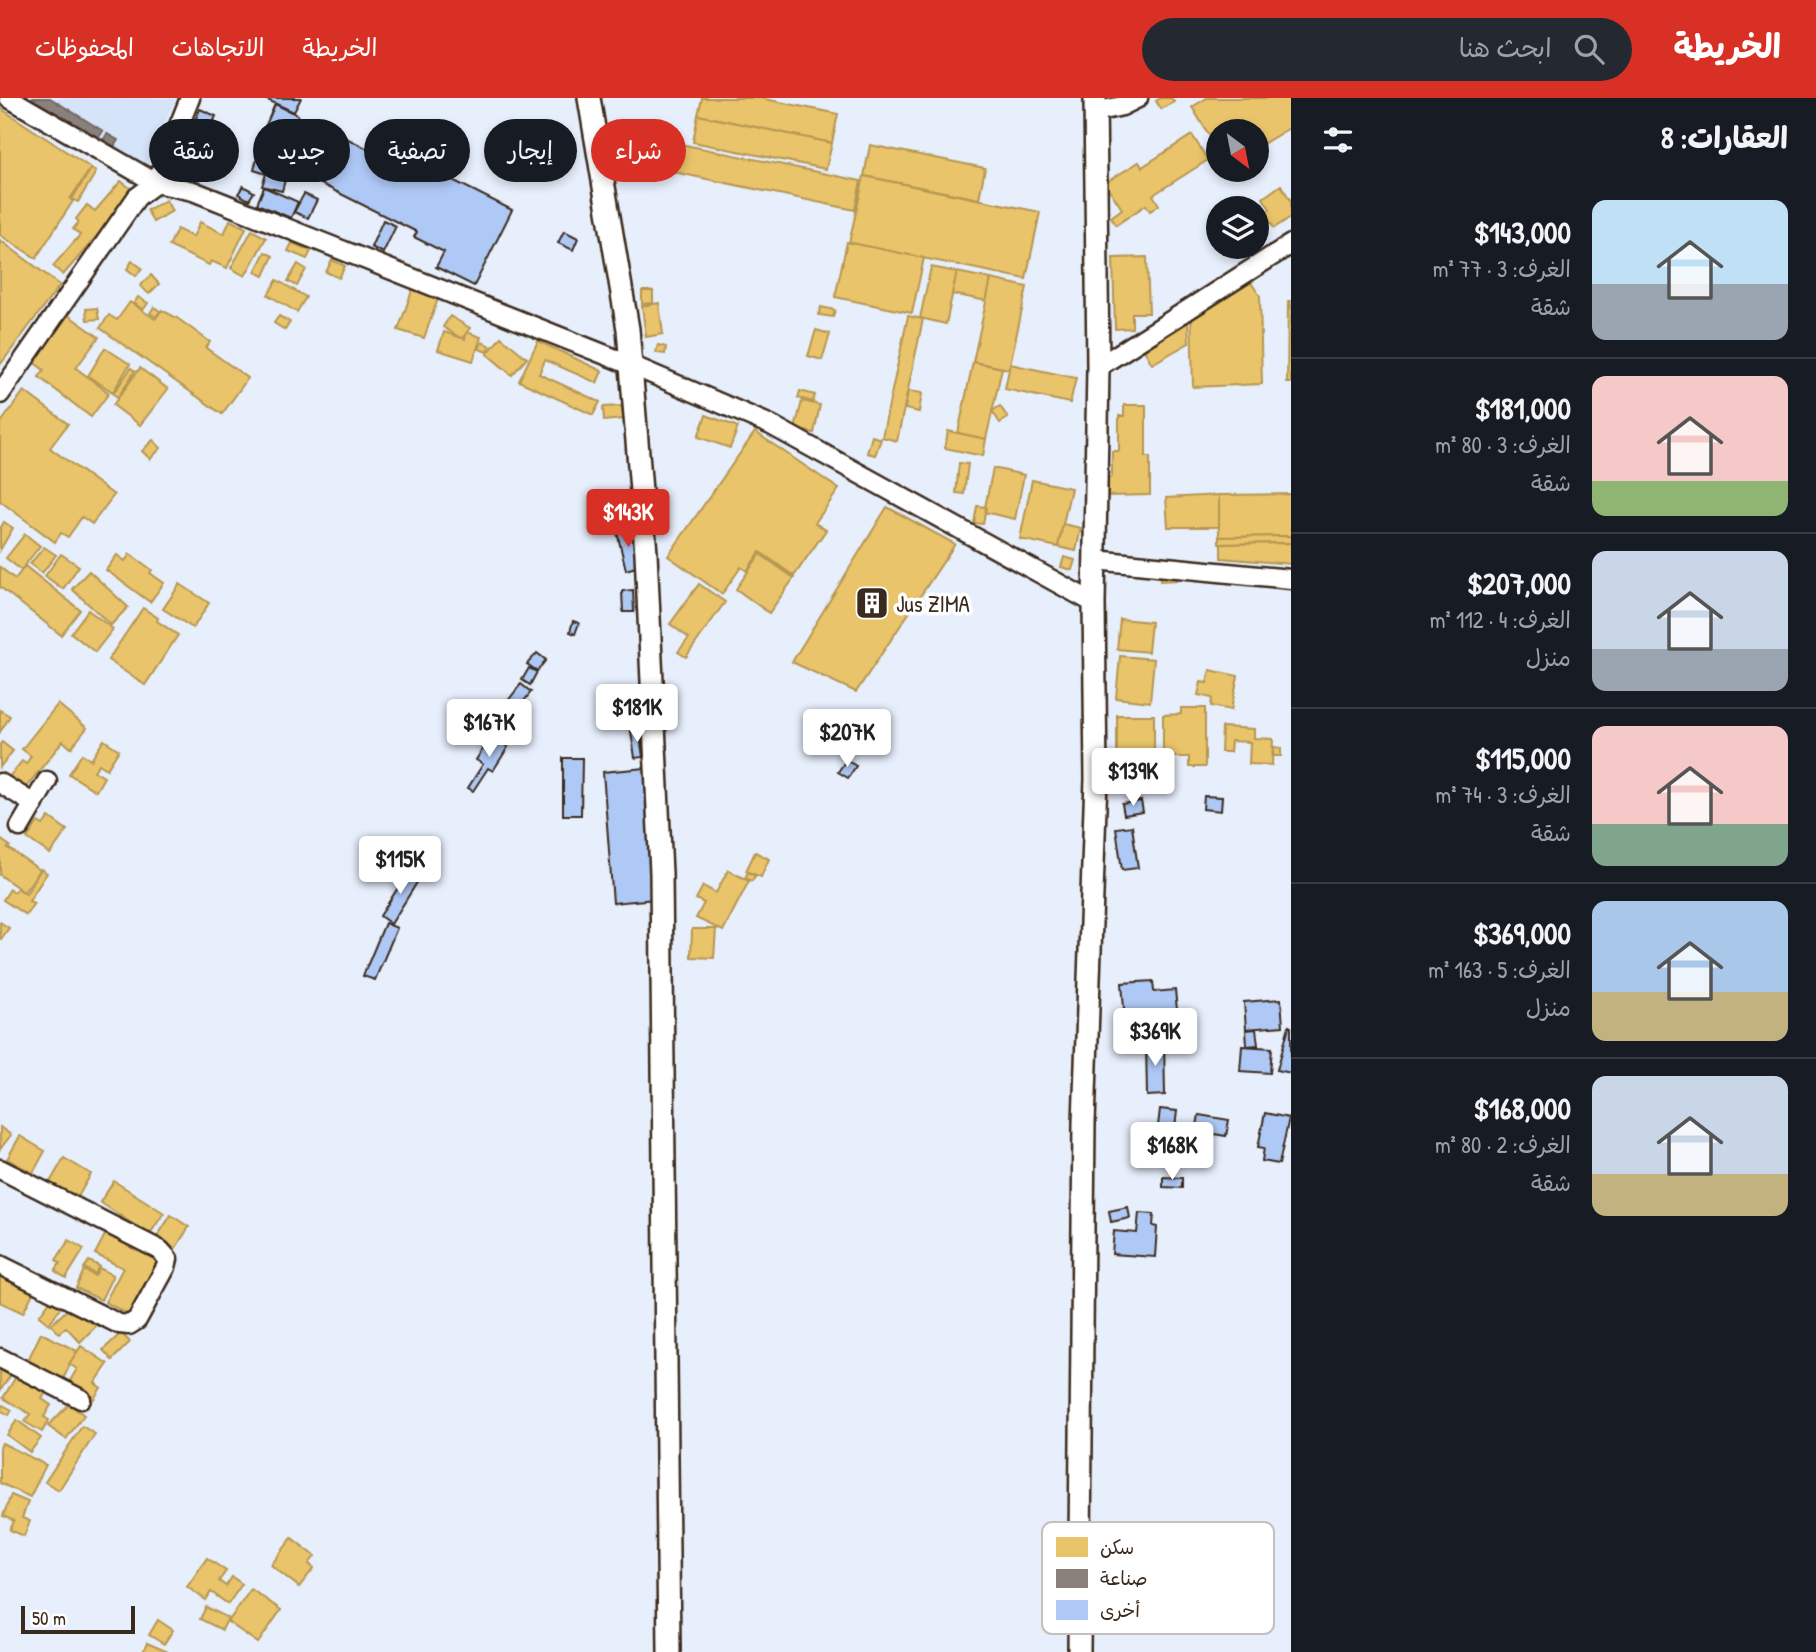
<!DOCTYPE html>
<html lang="ar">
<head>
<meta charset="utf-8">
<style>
	body { margin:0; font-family:"Patrick Hand","Playpen Sans Arabic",sans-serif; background:#242831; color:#f1f3f6; direction:rtl; height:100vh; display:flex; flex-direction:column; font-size:26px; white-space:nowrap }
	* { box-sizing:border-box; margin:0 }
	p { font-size:23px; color:#9ea1a6 }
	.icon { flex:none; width:38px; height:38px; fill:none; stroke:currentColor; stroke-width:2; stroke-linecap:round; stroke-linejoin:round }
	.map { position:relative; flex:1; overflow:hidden; direction:ltr }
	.drawer { display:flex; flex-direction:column; background:#171b24; width:525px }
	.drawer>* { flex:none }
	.banner { position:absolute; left:21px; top:21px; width:665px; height:63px; direction:rtl; display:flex; gap:14px }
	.needle { width:46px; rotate:148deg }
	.tools { position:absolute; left:1206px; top:21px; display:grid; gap:14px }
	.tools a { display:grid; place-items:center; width:63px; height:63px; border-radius:50%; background:#171b24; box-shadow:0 4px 10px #0003; font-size:35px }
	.scale { position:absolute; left:21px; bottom:18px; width:114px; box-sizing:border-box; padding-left:7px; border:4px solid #3b2a1e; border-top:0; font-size:19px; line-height:24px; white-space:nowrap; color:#3b2a1e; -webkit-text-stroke:5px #fff; paint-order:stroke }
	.price { position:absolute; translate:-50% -60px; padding:0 16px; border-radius:7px; background:#fff; color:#222; font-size:23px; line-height:46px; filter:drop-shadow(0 2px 4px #0008) }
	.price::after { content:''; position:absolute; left:50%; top:42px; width:21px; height:16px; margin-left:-10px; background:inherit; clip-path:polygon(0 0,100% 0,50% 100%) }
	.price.current { background:#d93025; color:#fff }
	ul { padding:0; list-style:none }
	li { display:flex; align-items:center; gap:21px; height:175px; padding:0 28px }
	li+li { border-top:2px solid #363941 }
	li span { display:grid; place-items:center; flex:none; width:196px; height:140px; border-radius:14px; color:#555 }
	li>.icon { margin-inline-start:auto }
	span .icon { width:84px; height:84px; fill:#fffc; stroke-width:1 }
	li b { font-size:30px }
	h2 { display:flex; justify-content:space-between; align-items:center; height:84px; padding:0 28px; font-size:30px }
	.pill { padding:0 24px; border-radius:32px; background:#171b24; box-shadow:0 4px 10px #0003; font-size:24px; line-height:63px }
	.pill.current { background:#d93025; color:#fff }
	header { display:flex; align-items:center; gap:42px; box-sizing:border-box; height:98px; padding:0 35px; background:#d93025; color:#fff }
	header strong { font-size:33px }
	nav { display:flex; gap:38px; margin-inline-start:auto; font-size:24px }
	.search { width:490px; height:63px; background:#242831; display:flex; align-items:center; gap:18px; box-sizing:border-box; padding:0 24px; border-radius:38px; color:#9ea1a6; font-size:26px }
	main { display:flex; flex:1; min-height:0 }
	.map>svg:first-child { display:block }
</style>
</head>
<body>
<header>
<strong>الخريطة</strong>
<div class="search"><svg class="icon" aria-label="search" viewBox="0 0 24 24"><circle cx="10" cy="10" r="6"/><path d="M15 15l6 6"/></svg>ابحث هنا</div>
<nav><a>الخريطة</a><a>الاتجاهات</a><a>المحفوظات</a></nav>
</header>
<main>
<section class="drawer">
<h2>العقارات: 8<svg class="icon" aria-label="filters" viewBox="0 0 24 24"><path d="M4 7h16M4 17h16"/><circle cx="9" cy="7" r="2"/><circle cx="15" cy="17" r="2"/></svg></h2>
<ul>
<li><span style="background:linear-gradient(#bfe0f5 60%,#9aa5b1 0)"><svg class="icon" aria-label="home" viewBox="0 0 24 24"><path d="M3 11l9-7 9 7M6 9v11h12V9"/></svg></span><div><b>$143,000</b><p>الغرف: 3 · 77 m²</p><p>شقة</p></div></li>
<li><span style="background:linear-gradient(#f6c9c9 75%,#8fb573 0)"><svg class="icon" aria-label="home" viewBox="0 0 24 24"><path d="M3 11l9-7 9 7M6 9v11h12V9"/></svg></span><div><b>$181,000</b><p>الغرف: 3 · 80 m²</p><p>شقة</p></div></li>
<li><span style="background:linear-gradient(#c9d6e8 70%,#9aa5b1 0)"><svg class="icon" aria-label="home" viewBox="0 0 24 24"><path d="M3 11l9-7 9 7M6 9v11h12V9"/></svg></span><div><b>$207,000</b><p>الغرف: 4 · 112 m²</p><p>منزل</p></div></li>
<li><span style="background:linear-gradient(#f6c9c9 70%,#7fa58c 0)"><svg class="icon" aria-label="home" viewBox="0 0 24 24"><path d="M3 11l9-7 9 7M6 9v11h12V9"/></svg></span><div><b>$115,000</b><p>الغرف: 3 · 74 m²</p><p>شقة</p></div></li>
<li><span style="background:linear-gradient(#a9c7e8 65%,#c2b280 0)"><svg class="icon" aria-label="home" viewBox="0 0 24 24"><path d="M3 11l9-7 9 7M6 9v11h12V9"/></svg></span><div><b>$369,000</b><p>الغرف: 5 · 163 m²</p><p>منزل</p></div></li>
<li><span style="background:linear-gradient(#c9d6e8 70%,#c2b280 0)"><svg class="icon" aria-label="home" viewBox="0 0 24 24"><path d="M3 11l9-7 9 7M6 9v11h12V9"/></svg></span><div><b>$168,000</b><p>الغرف: 2 · 80 m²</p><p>شقة</p></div></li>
</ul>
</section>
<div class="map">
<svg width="1291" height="1554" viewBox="0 0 1291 1554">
	<rect width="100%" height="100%" fill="#e7effc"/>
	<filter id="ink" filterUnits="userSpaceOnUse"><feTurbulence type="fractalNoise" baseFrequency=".0143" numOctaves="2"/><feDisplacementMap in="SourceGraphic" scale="14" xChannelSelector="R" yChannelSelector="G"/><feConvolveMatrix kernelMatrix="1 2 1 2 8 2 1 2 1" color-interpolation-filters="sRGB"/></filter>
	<g filter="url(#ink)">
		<!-- built -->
		<path fill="#d6e4fa" d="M8,0H176L143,74Z"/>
		<!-- homes -->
		<g fill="#e9c46a" stroke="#b59653" stroke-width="2">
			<path d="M702,0H760L838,16L832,45L698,17Z"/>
			<path d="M1161,0H1171L1174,4L1161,11L1156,3Z"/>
			<path d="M1207,0H1291V29L1256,50V33H1218V52L1192,9Z"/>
			<path d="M0,10L91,70L70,101L73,103L36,160L0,137Z"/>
			<path d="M698,17L832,45L826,71L693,44Z"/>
			<path d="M1192,37L1208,62L1153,97L1159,107L1150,113L1146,107L1116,127L1111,119L1122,111L1105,85L1139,64L1142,69Z"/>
			<path d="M651,40L861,83L855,112L645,68Z"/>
			<path d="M870,47L985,70L979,101L864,78Z"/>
			<path d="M91,71L96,74L78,104L72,101Z"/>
			<path d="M864,78L1040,114L1026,181L849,145Z"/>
			<path d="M121,83L135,94L63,177L53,168L80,137L73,131L79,124L76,121L87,107L95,113Z"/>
			<path d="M1281,87L1291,103V119L1274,130L1264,115L1270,111L1263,100Z"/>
			<path d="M166,102L172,113L153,124L147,112Z"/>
			<path d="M230,122L246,130L227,170L211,163L209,167L169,148L177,131L193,139L200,124L224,136Z"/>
			<path d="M252,132L266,140L245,178L231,170Z"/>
			<path d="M0,142L60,187L0,267Z"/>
			<path d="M847,144L924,160L912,215L835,199Z"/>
			<path d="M292,145L311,153L307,161L288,153Z"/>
			<path d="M265,154L273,158L264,178L255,174Z"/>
			<path d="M1147,159L1149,215H1132V230L1115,231L1113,160Z"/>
			<path d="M332,162L345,168L339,180L326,174Z"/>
			<path d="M132,163L142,170L136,178L127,171Z"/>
			<path d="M298,166L306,171L297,188L288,183Z"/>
			<path d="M931,169L957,174L946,226L920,220Z"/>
			<path d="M957,174L991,181L987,203L952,196Z"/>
			<path d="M151,177L159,186L149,196L140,188Z"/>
			<path d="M1246,177L1260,198L1262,286L1193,289L1191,213Z"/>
			<path d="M991,181L1027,189L1009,271L973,264Z"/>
			<path d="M277,182L306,199L297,214L268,197Z"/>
			<path d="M413,190L439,198L424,240L398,232Z"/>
			<path d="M642,193H653V205L642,206Z"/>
			<path d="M138,199L148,205L143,212L134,205Z"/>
			<path d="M1288,203H1291V285H1287Z"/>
			<path d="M130,204L155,221L162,212L177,220L210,244L206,250L248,280L222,316L100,230L109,217L117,222Z"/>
			<path d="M659,205L663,236L646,239L642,208Z"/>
			<path d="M154,209L160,213L156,219L150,215Z"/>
			<path d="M821,209L835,212L833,219L819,217Z"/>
			<path d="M97,210L99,221L87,222L86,211Z"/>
			<path d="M68,217L99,239L76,270L109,295L91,319L39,279L44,272L33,264Z"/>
			<path d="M279,218L290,224L285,232L274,225Z"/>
			<path d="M450,218L470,230L462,241L443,229Z"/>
			<path d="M908,218L923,221L897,343L882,339Z"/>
			<path d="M1188,222L1189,245L1152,266L1143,250Z"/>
			<path d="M816,232L830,236L822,262L808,258Z"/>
			<path d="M444,234L465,241L467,234L481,239L473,263L438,252Z"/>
			<path d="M501,239L527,260L512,277L487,256Z"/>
			<path d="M538,243L602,273L597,285L545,262L539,276L600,304L593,317L519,283Z"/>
			<path d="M482,244L490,248L487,254L479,251Z"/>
			<path d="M658,247L666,249L665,256L656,255Z"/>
			<path d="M105,250L130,266L113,294L88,278Z"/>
			<path d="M973,264L1002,270L986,341L958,335Z"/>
			<path d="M1010,266L1076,280L1070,305L1005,291Z"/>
			<path d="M131,270L135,273L118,299L113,296Z"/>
			<path d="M140,270L168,291L140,327L113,307Z"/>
			<path d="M24,293L68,326L50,350L114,397L92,426L82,419L68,439L61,435L55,444L0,403V326Z"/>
			<path d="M800,293L815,297L813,304L798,300Z"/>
			<path d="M908,293L922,295L919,314L905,311Z"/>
			<path d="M802,303L820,307L814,335L795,331Z"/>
			<path d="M1124,307H1146V359H1150V397L1108,398V379H1112V353H1119V318H1124Z"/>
			<path d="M622,308L623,321L604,323L603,309Z"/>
			<path d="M1000,308L1008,320L1000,325L992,313Z"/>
			<path d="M706,317L738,329L730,350L698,339Z"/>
			<path d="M948,333L986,341L983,358L945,350Z"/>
			<path d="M755,334L839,391L815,425L826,432L794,478L760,454L747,473L741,469L722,496L668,458Z"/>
			<path d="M872,338L881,341L875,357L867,355Z"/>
			<path d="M153,342L161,350L150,361L142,353Z"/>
			<path d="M959,365L968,366L964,396L956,395Z"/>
			<path d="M993,370L1024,377L1015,421L984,414Z"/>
			<path d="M1032,382L1071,390L1058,449L1020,441Z"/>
			<path d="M1291,396V438L1219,439V397Z"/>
			<path d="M1219,397V429H1168L1166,400Z"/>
			<path d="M977,408L986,409L983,426L974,425Z"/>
			<path d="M887,409L955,446L856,594L792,564Z"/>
			<path d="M4,424L13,430L0,452V431Z"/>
			<path d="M1063,426L1081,430L1076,453L1058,449Z"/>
			<path d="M25,436L40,448L21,472L6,460Z"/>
			<path d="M1291,438V445L1219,446V439Z"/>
			<path d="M1291,445V466L1221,460V446Z"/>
			<path d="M44,449L56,457L42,475L30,466Z"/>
			<path d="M61,456L79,468L63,491L45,478Z"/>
			<path d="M130,456L152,472L150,475L164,485L150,504L106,472L117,457L125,463Z"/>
			<path d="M760,456L794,480L769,515L736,491Z"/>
			<path d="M1064,459L1075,462L1072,472L1061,469Z"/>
			<path d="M25,468L80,512L61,537L0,489V469L15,481Z"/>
			<path d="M89,473L128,509L111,527L72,491Z"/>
			<path d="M1176,474L1177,482L1160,483V475Z"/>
			<path d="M180,486L209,505L193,530L163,511Z"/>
			<path d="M699,486L725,504L686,559L678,554L689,540L670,526Z"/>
			<path d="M143,510L158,520L157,523L178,537L145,587L108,562Z"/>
			<path d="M88,512L113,531L95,554L71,535Z"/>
			<path d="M1120,521L1151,524L1148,554L1117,551Z"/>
			<path d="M1120,558L1154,561L1150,604L1116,600Z"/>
			<path d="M1210,572L1238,578L1231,612L1211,608L1212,600L1198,597L1201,584L1207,585Z"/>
			<path d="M58,606L87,630L71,650L63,643L23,693L7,681L22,663L26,666L31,658L22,651Z"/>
			<path d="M1181,610H1205V669H1189V659H1163V617L1181,616Z"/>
			<path d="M0,612L10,618L0,634Z"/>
			<path d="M1117,617H1154V662H1160V672H1117Z"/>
			<path d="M1222,629L1254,631V640L1273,641L1272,667L1249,666L1250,644L1231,643L1230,654H1221Z"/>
			<path d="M104,642L119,652L107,671L99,666L94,673L104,679L96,693L69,676L82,656L91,662Z"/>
			<path d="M2,644L13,653L0,669V646Z"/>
			<path d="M1274,649L1281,650V658H1273Z"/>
			<path d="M49,719L67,732L50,756L27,740L38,724L43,727Z"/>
			<path d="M0,741L10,748L8,750L40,772L24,794L0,777Z"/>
			<path d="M755,754L769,761L761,779L746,773Z"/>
			<path d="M41,771L47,775L29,803L34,805L26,817L3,802L10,791L14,794L17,790L26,796Z"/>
			<path d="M728,772L749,783L723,833L696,820L704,805L696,801L703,788L716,795Z"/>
			<path d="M748,774L755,778L752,783L745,780Z"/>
			<path d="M0,824L9,830L1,841L0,840Z"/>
			<path d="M692,831H716L714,860L691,859Z"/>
			<path d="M0,1029L11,1037L0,1051Z"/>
			<path d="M20,1038L45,1053L33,1075L7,1061Z"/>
			<path d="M64,1060L91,1076L76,1102L49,1086Z"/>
			<path d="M114,1083L164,1115L149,1137L100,1104Z"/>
			<path d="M171,1117L189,1129L175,1151L157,1139Z"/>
			<path d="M108,1131L160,1158L129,1217L105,1204L123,1170L95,1156Z"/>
			<path d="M69,1142L84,1151L66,1180L55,1173L60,1165L56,1162Z"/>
			<path d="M89,1163L99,1168L95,1176L84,1170Z"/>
			<path d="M99,1170L113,1177L101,1202L76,1190L84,1172L95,1178Z"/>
			<path d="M0,1171L36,1189L23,1215L0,1204Z"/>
			<path d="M53,1199L63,1206L49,1226L39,1218Z"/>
			<path d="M74,1205L96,1228L80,1244L66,1229L59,1235L51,1227Z"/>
			<path d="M41,1235L77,1253L62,1283L26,1266Z"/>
			<path d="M121,1235L130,1244L112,1262L103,1252Z"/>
			<path d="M81,1248L108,1266L95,1285L101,1290L93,1302L68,1286L77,1271L69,1266Z"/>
			<path d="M0,1272L10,1278L0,1293Z"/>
			<path d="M17,1277L46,1294L42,1301L51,1307L44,1319L49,1322L42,1334L25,1324L30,1316L3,1300Z"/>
			<path d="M69,1306L84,1317L66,1341L48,1328Z"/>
			<path d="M3,1307L12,1312L9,1317L0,1312Z"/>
			<path d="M17,1322L41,1340L30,1354L7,1337Z"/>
			<path d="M82,1328L95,1336L59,1392L45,1384Z"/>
			<path d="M2,1345L46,1367L30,1399L0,1385V1350Z"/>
			<path d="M11,1397L28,1404L22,1420L30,1423L24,1438L10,1432L14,1423L3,1418Z"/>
			<path d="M292,1440L315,1458L309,1466L314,1470L299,1489L271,1467Z"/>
			<path d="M207,1460L226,1473L219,1483L226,1488L232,1479L242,1486L228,1506L211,1494L206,1502L187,1489Z"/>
			<path d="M251,1491L281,1512L258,1545L228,1524Z"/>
			<path d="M206,1509L228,1520L222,1532L200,1521Z"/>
			<path d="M158,1522L173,1532L164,1546L149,1537Z"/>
			<path d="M147,1545L168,1554H143Z"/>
		</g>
		<!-- industry -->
		<g fill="#8a817c" stroke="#726760" stroke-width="2">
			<path d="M17,0H50L103,33L93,48Z"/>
			<path d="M107,36L118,42L111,53L100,47Z"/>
		</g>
		<!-- building -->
		<g fill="#afc9f6" stroke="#3b2a1e" stroke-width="2">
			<path d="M263,0H301L294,14Z"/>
			<path d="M275,6L298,17L289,37L266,27Z"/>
			<path d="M200,11L216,18L192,75L175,68Z"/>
			<path d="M330,32L410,72L415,63L512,112L474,188L436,169L444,154L414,139L417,134L307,79Z"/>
			<path d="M269,50L292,56L282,93L262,88L266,76L254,72L258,56L266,58Z"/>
			<path d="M243,88L254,94L249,102L238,96Z"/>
			<path d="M264,89L298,104L291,120L257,106Z"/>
			<path d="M304,96L317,102L308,120L294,114Z"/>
			<path d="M383,122L396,128L383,155L371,149Z"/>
			<path d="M564,133L578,140L573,152L558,145Z"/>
			<path d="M627,412L636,415L633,425L623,422Z"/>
			<path d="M631,431L639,468L626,472L617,434Z"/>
			<path d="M633,492L634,514H623L622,493Z"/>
			<path d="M573,523L579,525L575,536L570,534Z"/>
			<path d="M537,555L546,562L537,573L527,566Z"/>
			<path d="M529,570L537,574L530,587L522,582Z"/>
			<path d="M521,586L531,594L497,638L487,630Z"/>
			<path d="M639,632L643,659L635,660L631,633Z"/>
			<path d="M491,638L508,649L493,673L488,670L473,693L468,690L483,666L476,662Z"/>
			<path d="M563,660H582L581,717H563Z"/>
			<path d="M846,662L856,668L848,680L838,674Z"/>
			<path d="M645,670L655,801L613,805L603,674Z"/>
			<path d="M1204,698L1222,699L1221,713L1203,711Z"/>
			<path d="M1141,703L1143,714L1124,717L1122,706Z"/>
			<path d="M1132,728L1138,770L1122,772L1116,730Z"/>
			<path d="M410,771L421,778L391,826L380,818Z"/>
			<path d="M385,825L397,830L375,882L363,878Z"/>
			<path d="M1153,883L1154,894L1175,892L1179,931L1126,936L1122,885Z"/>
			<path d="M1281,901L1283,928L1246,931L1244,904Z"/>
			<path d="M1289,928L1291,929V975L1277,972Z"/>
			<path d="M1256,931L1258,947L1247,948L1246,932Z"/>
			<path d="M1146,943H1164L1165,997L1147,998Z"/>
			<path d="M1242,948L1272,950L1270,975L1240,973Z"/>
			<path d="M1160,1011L1177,1013L1171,1064L1154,1062Z"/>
			<path d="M1265,1015L1289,1020L1279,1066L1262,1063L1264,1050L1258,1049Z"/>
			<path d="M1199,1017L1229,1022L1226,1038L1196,1033Z"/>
			<path d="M1163,1079L1182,1080V1090L1163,1089Z"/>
			<path d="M1128,1109L1130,1120L1111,1124L1109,1113Z"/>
			<path d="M1139,1115L1154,1116L1153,1128L1157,1129L1155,1159L1112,1156L1114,1133L1137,1135Z"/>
		</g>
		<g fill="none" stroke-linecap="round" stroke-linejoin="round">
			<defs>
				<g id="minor">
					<path d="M9,0L156,85L190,0"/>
					<path d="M1095,14L1122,8L1138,0"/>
					<path d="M1098,269L1291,146"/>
					<path d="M0,296L137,99L156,85L193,93L631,267L771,327L1094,505"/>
					<path d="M1095,462L1291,481"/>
					<path d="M0,685L34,706"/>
					<path d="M20,729L47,683"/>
					<path d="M0,1071L160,1152L168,1161L166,1169L137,1222L129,1227L119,1226L0,1167"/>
					<path d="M0,1260L81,1301"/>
				</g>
				<g id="major">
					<path d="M589,0L628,231L646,455L661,775L669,1554"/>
					<path d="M1079,1554L1084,1025L1096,681L1094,505L1098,269L1095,0"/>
				</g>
			</defs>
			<!-- minor casing -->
			<use href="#minor" stroke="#3b2a1e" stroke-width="23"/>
			<!-- major casing -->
			<use href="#major" stroke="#3b2a1e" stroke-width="26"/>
			<!-- minor -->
			<use href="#minor" stroke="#fff" stroke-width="18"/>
			<!-- major -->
			<use href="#major" stroke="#fff" stroke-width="21"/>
		</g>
	</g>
	<!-- icons -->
	<defs>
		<symbol id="building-square" viewBox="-11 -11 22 22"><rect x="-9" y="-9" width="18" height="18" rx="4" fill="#3b2a1e" stroke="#fff"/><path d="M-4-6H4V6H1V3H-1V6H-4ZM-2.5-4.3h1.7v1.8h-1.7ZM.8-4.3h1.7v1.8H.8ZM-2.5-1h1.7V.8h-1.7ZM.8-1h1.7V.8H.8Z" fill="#fff"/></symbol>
	</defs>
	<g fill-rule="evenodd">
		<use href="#building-square" x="853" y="486" width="38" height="38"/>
	</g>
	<g text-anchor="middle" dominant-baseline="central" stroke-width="7" stroke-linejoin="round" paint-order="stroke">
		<!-- poi labels -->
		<g font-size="23" fill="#3b2a1e" stroke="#fff" text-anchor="start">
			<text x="896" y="505">Jus ZIMA</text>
		</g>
	</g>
	<!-- legend -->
	<rect x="1042" y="1424" width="232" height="112" rx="10" fill="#fff" stroke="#c4bfbc" stroke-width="2"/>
	<rect x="1056" y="1439" width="32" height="20" fill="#e9c46a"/>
	<rect x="1056" y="1471" width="32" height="19" fill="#8a817c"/>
	<rect x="1056" y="1502" width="32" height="20" fill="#afc9f6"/>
	<g font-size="19" fill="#3b2a1e">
		<text x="1100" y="1456">سكن</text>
		<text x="1100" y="1487">صناعة</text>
		<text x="1100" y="1519">أخرى</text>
	</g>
</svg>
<div class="tools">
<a><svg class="needle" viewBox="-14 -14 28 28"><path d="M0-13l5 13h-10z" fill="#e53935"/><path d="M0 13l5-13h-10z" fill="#9ea1a6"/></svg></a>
<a><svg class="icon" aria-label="layers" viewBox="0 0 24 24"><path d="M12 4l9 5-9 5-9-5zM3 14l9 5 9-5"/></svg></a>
</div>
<div class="scale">50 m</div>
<b class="price current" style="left:628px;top:451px">$143K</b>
<b class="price" style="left:637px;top:646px">$181K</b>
<b class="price" style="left:489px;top:661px">$167K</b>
<b class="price" style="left:847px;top:671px">$207K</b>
<b class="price" style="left:1133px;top:710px">$139K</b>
<b class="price" style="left:400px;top:798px">$115K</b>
<b class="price" style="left:1155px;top:970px">$369K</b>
<b class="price" style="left:1172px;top:1084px">$168K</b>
<div class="banner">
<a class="pill current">شراء</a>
<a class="pill">إيجار</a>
<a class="pill">تصفية</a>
<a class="pill">جديد</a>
<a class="pill">شقة</a>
</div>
</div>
</main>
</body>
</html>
